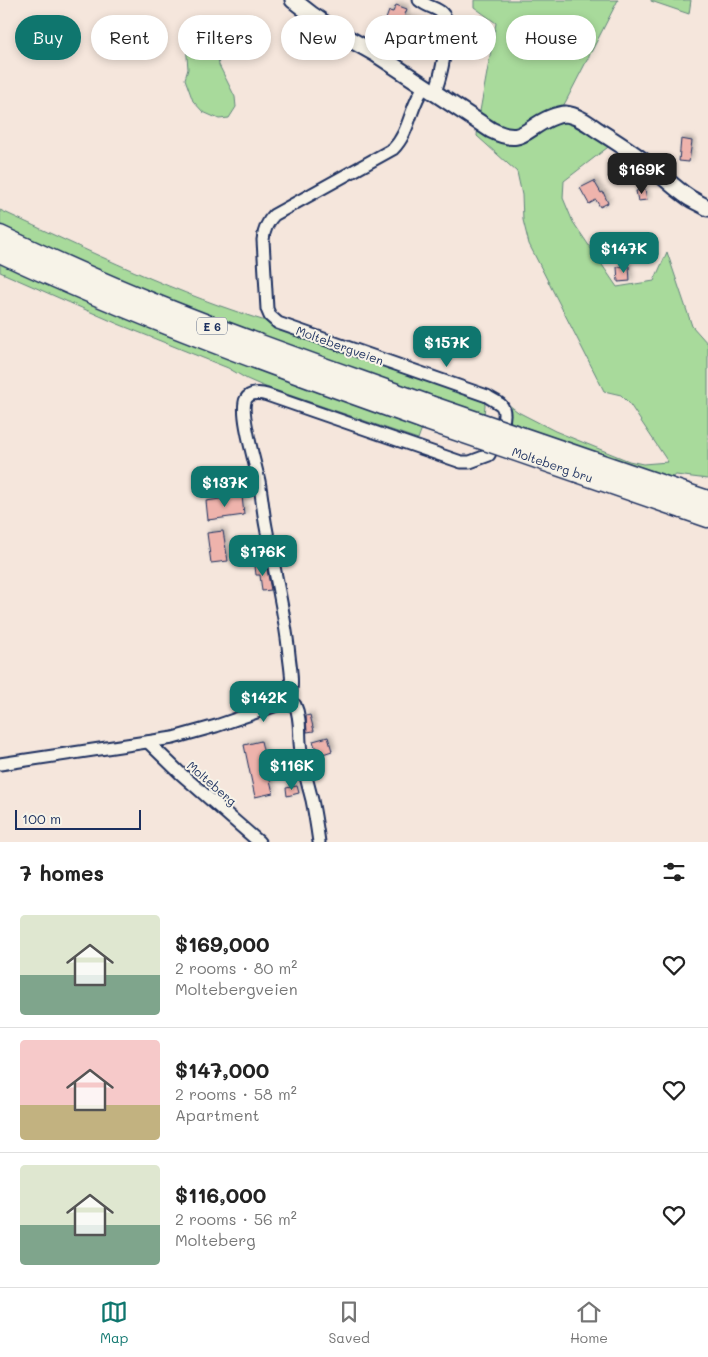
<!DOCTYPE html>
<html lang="en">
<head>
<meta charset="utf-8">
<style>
	body { margin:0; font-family:Mali,sans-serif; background:#f6f6f6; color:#222; height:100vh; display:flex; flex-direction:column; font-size:19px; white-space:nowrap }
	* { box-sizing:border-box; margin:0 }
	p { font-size:16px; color:#767676 }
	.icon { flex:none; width:28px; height:28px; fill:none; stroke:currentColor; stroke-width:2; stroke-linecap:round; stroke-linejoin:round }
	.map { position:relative; height:842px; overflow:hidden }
	.side { display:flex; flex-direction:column; background:#fff; flex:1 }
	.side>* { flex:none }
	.hud { position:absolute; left:15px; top:15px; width:679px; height:45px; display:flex; gap:10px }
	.scale { position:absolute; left:15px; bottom:12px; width:126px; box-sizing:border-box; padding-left:5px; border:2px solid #1b2f5e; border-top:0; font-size:14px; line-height:18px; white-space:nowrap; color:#1b2f5e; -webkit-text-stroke:4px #f7f3e8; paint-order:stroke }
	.price { position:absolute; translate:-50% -42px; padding:0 11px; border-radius:10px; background:#0f766e; color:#fff; font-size:16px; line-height:32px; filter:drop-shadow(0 1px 2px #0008) }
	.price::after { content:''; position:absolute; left:50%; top:30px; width:15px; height:11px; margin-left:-8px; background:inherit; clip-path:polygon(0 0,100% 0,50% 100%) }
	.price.selected { background:#222; color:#fff }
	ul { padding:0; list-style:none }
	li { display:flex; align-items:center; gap:15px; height:125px; padding:0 20px }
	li+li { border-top:1px solid #e0e0e0 }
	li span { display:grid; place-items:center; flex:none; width:140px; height:100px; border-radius:5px; color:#555 }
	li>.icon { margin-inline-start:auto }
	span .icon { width:60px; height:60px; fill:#fffc; stroke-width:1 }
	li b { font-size:21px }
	h2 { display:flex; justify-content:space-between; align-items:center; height:60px; padding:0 20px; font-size:21px }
	.chip { padding:0 18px; border-radius:22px; background:#fff; box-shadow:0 2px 8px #0003; font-size:18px; line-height:45px }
	.chip.selected { background:#0f766e; color:#fff }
	.tab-bar { display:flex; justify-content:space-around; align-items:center; height:70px; border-top:1px solid #e0e0e0; background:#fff; font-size:14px; color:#767676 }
	.tab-bar a { display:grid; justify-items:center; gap:2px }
	.tab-bar .selected { color:#0f766e }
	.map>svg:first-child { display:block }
</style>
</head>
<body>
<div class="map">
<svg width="708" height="842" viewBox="0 0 708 842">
	<defs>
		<filter id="shadow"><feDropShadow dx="2.5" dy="-2.5" stdDeviation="2.5" flood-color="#0004"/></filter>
	</defs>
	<rect width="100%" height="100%" fill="#f5e6dc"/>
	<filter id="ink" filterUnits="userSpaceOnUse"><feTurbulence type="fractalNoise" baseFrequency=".02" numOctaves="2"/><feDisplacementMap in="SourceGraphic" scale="10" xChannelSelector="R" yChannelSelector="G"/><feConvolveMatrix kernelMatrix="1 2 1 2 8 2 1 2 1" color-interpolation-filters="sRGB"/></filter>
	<g filter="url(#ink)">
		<!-- green -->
		<g fill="#a8da9b" stroke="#62847c">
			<path d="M474,0H618L566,101L558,115L616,141L564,181L563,198L573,222L617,287L654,281L667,252L692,326L708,344V479L676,475L630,498L499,452L511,422L504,401L518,412L555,431L629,461L643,464L668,462L629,403L621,395L604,391L529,244L523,220L522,195L517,172L477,136L478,122L496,23L474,7Z"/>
			<path d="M651,0H691L689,14L651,1Z"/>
			<path d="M215,38L219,65L235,97L236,107L229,118L219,119L203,112L193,101L185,79L188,69L186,44Z"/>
			<path d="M0,210C89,251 178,295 272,323L483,399L485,405L484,415C379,378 273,342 170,301C112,278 56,252 0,226Z"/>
			<path d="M0,263C53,287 107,311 161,333C247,367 335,397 422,428L418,439L263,386L247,379L228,368L118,324L0,272Z"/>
		</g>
		<!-- building -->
		<g fill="#eeb3ac" stroke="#1b2f5e" filter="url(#shadow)">
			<path d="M396,5L407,9L404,17L424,23L422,31L401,26L400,27L389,23L390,21L386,19L389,11L393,12Z"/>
			<path d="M681,139L692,141L689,162L679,161Z"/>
			<path d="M594,181L601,193L603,192L608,203L600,207L596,200L589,204L580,188Z"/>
			<path d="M645,189L647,200L638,201L636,191Z"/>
			<path d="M629,266L630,281L618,282L617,267Z"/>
			<path d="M242,496L244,515L208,520L206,501Z"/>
			<path d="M223,531L228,561L211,563L207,533Z"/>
			<path d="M289,540L293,556L287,557L289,564L282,565L277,543Z"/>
			<path d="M266,565L271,590L262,591L260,575H256L255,566Z"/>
			<path d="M310,715L314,731L307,732L306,716Z"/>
			<path d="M328,737L332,751L320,755L317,747H315L313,741Z"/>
			<path d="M261,741L273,793L255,797L244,745Z"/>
			<path d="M297,786L299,793L287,796L286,788Z"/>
		</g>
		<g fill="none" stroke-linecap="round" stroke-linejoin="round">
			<defs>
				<g id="minor">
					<path d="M419,0C432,11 445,6 448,27C445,49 443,73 434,94"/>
					<path d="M283,703H289L295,705C302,720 298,736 301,751C303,768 308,784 312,800C315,814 317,828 319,842"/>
					<path d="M148,742L180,773L259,842"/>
					<path d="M0,764L173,738L216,726L283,703C286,699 290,695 291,690C293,679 290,666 289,655C285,612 274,570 266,527C263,512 262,496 259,481C256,466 239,411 246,399C250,392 261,393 267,395L461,462H470L489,455C494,444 511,416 501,405C498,402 491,399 487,396L278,323L270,316L267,309L263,240C264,229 267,222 274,215L393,149C410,132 410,106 424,87"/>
				</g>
				<path id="major" d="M293,0L311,14L337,32L376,54L491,130C523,146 524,129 550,118C555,116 560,114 565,114C577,115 589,124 599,131C615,141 631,151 646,163C661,174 673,187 688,197C694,201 701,204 708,208"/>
				<g id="highway">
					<path d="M0,235C49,258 99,281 149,301C241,339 336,371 430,405"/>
					<path d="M0,253C138,318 280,369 424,420"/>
					<path d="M687,493L708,500"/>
					<path d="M682,509L708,518"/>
				</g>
			</defs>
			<!-- minor casing -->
			<use href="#minor" stroke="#1b2f5e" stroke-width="15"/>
			<!-- major casing -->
			<use href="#major" stroke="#1b2f5e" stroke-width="19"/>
			<!-- highway casing -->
			<use href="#highway" stroke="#1b2f5e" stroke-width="21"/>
			<!-- minor -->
			<use href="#minor" stroke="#f7f3e8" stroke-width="11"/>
			<!-- major -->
			<use href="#major" stroke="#f7f3e8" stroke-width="15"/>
			<!-- highway -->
			<use href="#highway" stroke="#f7f3e8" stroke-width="18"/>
			<defs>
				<g id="highway-bridge">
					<path d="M430,405L687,493"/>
					<path id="s1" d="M424,420L682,509"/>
				</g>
			</defs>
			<!-- highway-bridge casing -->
			<use href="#highway-bridge" stroke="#1b2f5e" stroke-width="21" stroke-linecap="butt"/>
			<!-- highway-bridge -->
			<use href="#highway-bridge" stroke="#f7f3e8" stroke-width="18"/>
		</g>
	</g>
	<g text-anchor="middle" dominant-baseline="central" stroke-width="4" stroke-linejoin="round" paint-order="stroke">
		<!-- shield labels -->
		<rect fill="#f7f3e8" stroke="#5d6a87" stroke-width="1" x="197" y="317.5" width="30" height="17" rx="4"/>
		<g font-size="11" font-weight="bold" fill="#1b2f5e">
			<text x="212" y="326">E 6</text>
		</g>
		<!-- street labels -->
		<g font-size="12" fill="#1b2f5e" stroke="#f7f3e8">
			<text transform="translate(340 345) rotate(20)">Moltebergveien</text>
			<text stroke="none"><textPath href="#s1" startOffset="136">Molteberg bru</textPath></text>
			<text transform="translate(212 783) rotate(41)">Molteberg</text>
		</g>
	</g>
</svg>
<div class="scale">100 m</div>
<b class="price selected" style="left:642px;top:195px">$169K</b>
<b class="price" style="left:624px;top:274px">$147K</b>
<b class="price" style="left:447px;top:368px">$157K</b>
<b class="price" style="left:225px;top:508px">$137K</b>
<b class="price" style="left:263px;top:577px">$176K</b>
<b class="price" style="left:264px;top:723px">$142K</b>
<b class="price" style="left:292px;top:791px">$116K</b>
<div class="hud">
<a class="chip selected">Buy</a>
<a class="chip">Rent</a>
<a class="chip">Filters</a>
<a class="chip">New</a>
<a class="chip">Apartment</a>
<a class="chip">House</a>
</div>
</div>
<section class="side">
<h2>7 homes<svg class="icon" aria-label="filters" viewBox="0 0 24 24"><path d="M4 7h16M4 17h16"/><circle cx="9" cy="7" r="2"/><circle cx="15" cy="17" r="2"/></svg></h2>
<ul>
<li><span style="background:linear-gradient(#dfe7d0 60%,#7fa58c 0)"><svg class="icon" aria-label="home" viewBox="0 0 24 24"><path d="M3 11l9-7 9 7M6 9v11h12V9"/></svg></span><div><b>$169,000</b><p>2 rooms · 80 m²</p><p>Moltebergveien</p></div><svg class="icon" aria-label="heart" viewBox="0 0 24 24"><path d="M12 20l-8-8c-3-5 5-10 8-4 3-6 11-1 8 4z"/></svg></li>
<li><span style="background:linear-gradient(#f6c9c9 65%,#c2b280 0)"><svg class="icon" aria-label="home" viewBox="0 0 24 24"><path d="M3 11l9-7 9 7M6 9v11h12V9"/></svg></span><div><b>$147,000</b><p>2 rooms · 58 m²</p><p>Apartment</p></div><svg class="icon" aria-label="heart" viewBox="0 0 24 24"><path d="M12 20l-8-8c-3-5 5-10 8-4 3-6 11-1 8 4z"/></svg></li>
<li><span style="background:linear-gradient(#dfe7d0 60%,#7fa58c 0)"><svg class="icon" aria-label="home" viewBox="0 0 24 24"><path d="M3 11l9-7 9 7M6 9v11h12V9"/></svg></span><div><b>$116,000</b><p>2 rooms · 56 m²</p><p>Molteberg</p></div><svg class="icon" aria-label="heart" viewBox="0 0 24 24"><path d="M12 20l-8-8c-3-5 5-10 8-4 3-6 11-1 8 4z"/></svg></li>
</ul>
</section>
<nav class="tab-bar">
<a class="selected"><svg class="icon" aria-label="map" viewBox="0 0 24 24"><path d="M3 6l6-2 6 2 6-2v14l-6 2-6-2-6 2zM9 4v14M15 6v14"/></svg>Map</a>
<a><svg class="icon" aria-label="saved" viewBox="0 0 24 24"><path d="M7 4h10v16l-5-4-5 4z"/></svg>Saved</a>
<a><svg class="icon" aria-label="home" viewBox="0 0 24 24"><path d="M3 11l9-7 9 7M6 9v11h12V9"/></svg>Home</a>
</nav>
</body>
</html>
